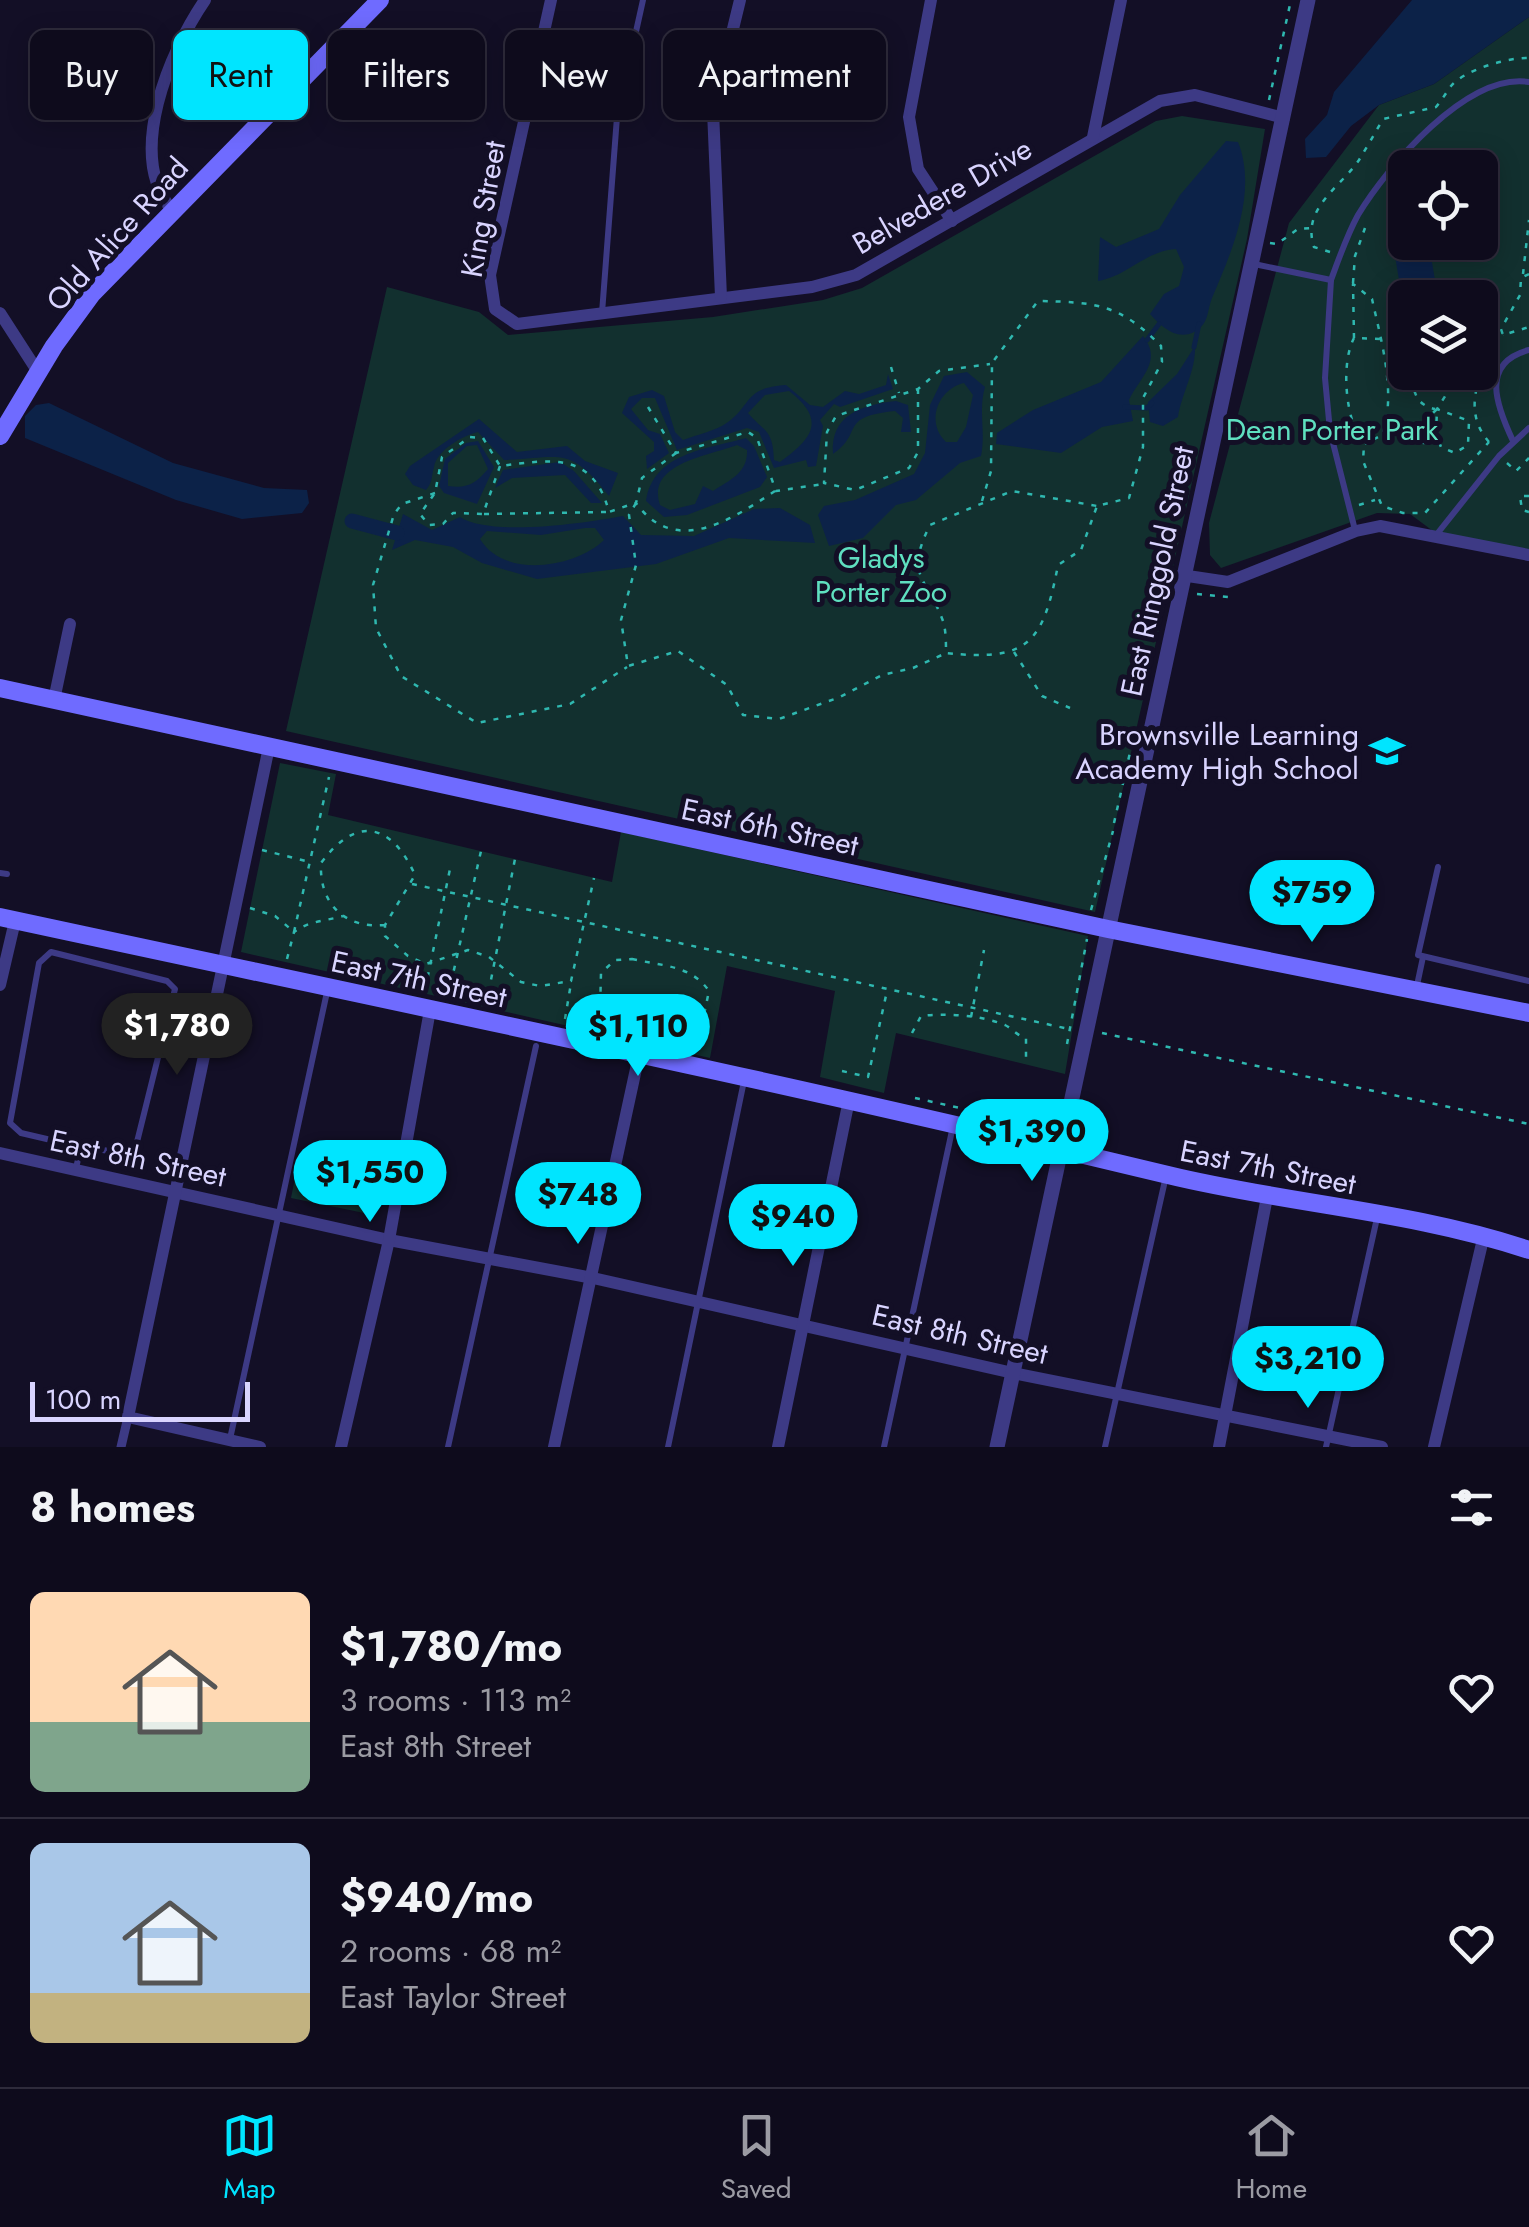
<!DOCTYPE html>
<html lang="en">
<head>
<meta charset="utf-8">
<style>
	body { margin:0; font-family:Jost,sans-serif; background:#1c1929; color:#f1f3f6; height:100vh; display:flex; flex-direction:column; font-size:38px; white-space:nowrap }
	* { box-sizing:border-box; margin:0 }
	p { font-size:32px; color:#9b9ba3 }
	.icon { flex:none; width:55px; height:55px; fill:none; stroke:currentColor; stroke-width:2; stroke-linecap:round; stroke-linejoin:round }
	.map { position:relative; height:1447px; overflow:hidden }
	.drawer { display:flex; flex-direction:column; background:#0e0b1c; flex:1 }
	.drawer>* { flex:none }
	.banner { position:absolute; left:30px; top:30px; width:1000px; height:90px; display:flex; gap:20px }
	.fabs { position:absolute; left:1388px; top:150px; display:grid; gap:20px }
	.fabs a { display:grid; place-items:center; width:110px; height:110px; border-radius:15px; background:#0e0b1c; box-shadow:0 5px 25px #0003,0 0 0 2px #2e2b3b; font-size:50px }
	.scale { position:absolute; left:30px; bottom:25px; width:220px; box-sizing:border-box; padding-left:10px; border:5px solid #d9d4ff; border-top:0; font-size:28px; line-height:35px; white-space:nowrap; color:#d9d4ff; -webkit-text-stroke:8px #130f26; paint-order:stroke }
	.price { position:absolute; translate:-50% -85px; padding:0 22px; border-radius:35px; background:#00e5ff; color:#111; font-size:32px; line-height:65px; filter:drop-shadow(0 2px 5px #0008) }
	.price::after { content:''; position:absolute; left:50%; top:60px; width:30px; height:22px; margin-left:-15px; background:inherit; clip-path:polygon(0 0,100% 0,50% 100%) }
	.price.current { background:#222; color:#fff }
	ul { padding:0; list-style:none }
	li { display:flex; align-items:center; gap:30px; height:250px; padding:0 30px }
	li+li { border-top:2px solid #2e2b3b }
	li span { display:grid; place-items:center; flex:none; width:280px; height:200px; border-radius:15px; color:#555 }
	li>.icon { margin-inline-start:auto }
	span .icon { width:120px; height:120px; fill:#fffc; stroke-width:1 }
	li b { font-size:42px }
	h2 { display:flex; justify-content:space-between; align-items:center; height:120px; padding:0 30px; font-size:42px }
	.chip { padding:0 35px; border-radius:15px; background:#0e0b1c; box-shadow:0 5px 25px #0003,0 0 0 2px #2e2b3b; font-size:35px; line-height:90px }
	.chip.current { background:#00e5ff; color:#111 }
	.tab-bar { display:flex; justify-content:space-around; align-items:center; height:140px; border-top:2px solid #2e2b3b; background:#0e0b1c; font-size:28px; color:#9b9ba3 }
	.tab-bar a { display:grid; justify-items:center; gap:5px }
	.tab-bar .current { color:#00e5ff }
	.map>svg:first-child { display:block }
</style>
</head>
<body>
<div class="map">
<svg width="1529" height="1447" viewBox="0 0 1529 1447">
	<rect width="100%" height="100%" fill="#130f26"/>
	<!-- green -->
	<g fill="#12302f" fill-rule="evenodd">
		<path d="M1529,17V555L1437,534L1410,514L1377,513L1221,568L1210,555L1209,523L1289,223L1379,105L1434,84ZM1405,168H1480V242H1405ZM1405,298H1480V372H1405Z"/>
		<path d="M1182,116L1265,129L1247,239L1095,912L286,731L387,287L479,312L508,335L713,317L823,300L862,288L1156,121Z"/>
		<path d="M280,763L336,774L328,815L612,882L621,832L1088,936L1065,1074L896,1033L884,1093L820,1077L835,991L727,966L710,1058L241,952Z"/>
		<path d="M298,1163L376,1179L369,1214L291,1198Z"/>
	</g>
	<!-- water -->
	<g fill="#0c2248" fill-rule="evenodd">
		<path d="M1412,0H1529V17L1434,84L1379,105L1351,126L1326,157L1306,158L1305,139L1327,115L1334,92Z"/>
		<path d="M1226,141L1238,142C1258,192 1232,251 1212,298C1207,311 1209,323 1196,331C1177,342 1162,327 1150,314L1164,294L1179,286L1184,267L1176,249C1145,251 1128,276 1098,281L1100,237L1116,247L1159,229L1180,195Z"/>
		<path d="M1430,251L1438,297L1405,298L1404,310L1395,256Z"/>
		<path d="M1143,336C1163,361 1140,377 1129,400L1133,421L1102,427L1061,453L996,444L997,433L1033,410L1101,382Z"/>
		<path d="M1195,346C1196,371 1182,392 1178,417L1163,426L1150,422L1148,402L1177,374Z"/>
		<path d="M967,372L985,387C978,411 986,431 981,456L960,463L916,500L896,505L863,538L829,546L818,515L824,506L855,500L914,474L925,453L930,405L944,376ZM964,383L973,395L966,427L957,442H946C925,422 938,389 964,383Z"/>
		<path d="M888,374L893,389L840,407L834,404L820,420L823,426L816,466L808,467L806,460L774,468L759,432L747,428L677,450L655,398H642L631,409L648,430L660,434L669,453L647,469L646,456L654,451V442L622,413L629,397L652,390L664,396L675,432L683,440C696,435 716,431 728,422C753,403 744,388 786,385L810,405L823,407L845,391L859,394L886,385ZM789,391C828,421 811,439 780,462L774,460C773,429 764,432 748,413L765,395Z"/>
		<path d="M896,401L908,405L911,432H901L903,418L895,411C837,417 865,432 833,454C830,415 861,405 896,401Z"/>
		<path d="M49,403L173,463L264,488L307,490L309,503L302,513L242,519L176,500L25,438V416L36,405Z"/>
		<path d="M479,419L517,452L567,446L585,461L618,473L609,496C569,445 562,458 504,460L478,432C462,436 437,450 434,467C431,478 433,481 426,490L413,485L405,474L410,466Z"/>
		<path d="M746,438L754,446L767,477L760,487L687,515L664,517L646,501C653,453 707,449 746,438ZM737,445L747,450C748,473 730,480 713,491L703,486L695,504L670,510L660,505C646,463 709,456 737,445Z"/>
		<path d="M478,441L494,467L477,504L444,493L439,486L445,459L466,443ZM477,445L488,469C476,483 468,489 448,486V463L467,446Z"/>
		<path d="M560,462L574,471L602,503H591L565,475L512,478L495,488L503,470Z"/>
		<path d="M780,508L810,525L815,543L729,538L656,564L537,579L482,563L453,547L415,540L392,550L403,514L432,530L460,517C491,537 586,523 623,516L641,535L694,536L754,509ZM585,528H595L604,540C575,568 504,579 480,539L487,531L541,535Z"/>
	</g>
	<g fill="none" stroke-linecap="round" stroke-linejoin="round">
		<!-- stream -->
		<g stroke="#0c2248" stroke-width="5">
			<path d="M1147,340L1159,324"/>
			<path d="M1194,347L1199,324"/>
			<path d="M1125,407L1147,408L1152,403"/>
		</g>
		<!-- canal -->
		<path stroke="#0c2248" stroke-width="15" d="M352,521L397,533"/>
		<!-- path -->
		<g stroke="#2fb8b0" stroke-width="2.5" stroke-dasharray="5 8" stroke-linecap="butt">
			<path d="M1269,100L1291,0"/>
			<path d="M1270,243L1277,244L1298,229L1312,228"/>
			<path d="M1330,252L1314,247C1301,208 1341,187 1359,160C1367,147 1375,133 1383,119L1436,107C1442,100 1446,93 1451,86C1464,70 1509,57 1529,58"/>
			<path d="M1523,274L1529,220"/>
			<path d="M1529,274L1521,278L1520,295L1501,329L1503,335L1529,327"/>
			<path d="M1353,283L1355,256L1365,228"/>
			<path d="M1354,338L1353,284L1372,299C1381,340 1397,394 1382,435L1365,444"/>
			<path d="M1380,339L1354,338C1340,365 1346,423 1364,445L1363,461L1382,506L1403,513H1425L1489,442"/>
			<path d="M891,367L899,393"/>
			<path d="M1412,378C1414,394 1417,405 1435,409"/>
			<path d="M918,389V452L909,468L855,490L824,483L827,432L836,416L918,389L939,371L990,364"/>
			<path d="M648,407L676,453L748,432L757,438L776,491L823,484"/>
			<path d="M1436,434L1424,443L1413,441L1410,435L1437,409L1436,434L1441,447L1455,453L1468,445L1469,421L1437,409L1459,374L1478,379"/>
			<path d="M1489,442C1459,408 1482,366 1503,335"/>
			<path d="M676,453L642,478L636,503C675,557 731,520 775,491"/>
			<path d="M1507,463L1516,471L1529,458"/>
			<path d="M500,466L483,514L453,513L443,524L429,525L420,514L435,493L442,457L470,437L483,438L500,466C549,460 593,450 609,512L635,503"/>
			<path d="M435,493L402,504L394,514L373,585L376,628L401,676L477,723L570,704L627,667"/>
			<path d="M1529,496H1520L1522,510L1529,512"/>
			<path d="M982,501L991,471L992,363L1038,301C1095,302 1120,304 1161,346L1162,362L1143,398V447L1129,498L1097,506L1081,550L1058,565C1043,643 1029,662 946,653C946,643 946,630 943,621C927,577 904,577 930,525L1012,491L1097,506"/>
			<path d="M636,503L629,515L636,565L621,620L628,666L678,651L727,685L743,715L779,719L840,697L882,675L913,668L944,654"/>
			<path d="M1359,505L1375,500"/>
			<path d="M484,514L606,512"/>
			<path d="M1197,594L1228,597"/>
			<path d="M1014,652L1042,696L1070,708"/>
			<path d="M1114,823L1131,748"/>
			<path d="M262,850L306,861"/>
			<path d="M412,884L1069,1029"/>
			<path d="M250,908L275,916L293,931"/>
			<path d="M1091,910L1113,831"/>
			<path d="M385,925C344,929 319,903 321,863C357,814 392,824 415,875L385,925V936L408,956L426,964L468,950L489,957L521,982L540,986L571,981L594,878"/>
			<path d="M294,932L329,777"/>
			<path d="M287,959L294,932C308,921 326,921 343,916"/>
			<path d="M632,959C662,966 691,965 709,991L702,1024C673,1044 628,1028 600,1011L601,973L615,960Z"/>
			<path d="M425,990L451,864"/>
			<path d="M448,996L481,851"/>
			<path d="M486,1005L515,859"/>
			<path d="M971,1017L984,950"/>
			<path d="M565,1019L571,983"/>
			<path d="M912,1033L921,1016C946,1013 981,1015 1005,1025C1013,1029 1016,1035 1026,1038V1058"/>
			<path d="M1102,1033L1529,1124"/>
			<path d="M1067,1044L1087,939"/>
			<path d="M842,1071L868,1077L887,991"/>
			<path d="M915,1098L1041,1126L1049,1125L1053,1111"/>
		</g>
		<!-- service -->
		<g stroke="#3d3a85" stroke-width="6">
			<path d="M1254,264L1331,280C1339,258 1347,235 1358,215C1387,167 1467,72 1529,82"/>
			<path d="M1331,280L1325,378L1330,431L1355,530"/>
			<path d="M602,313L617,117L643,0"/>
			<path d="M1513,441C1497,407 1479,363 1529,350"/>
			<path d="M1437,534L1499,456L1529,428"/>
			<path d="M1438,867L1418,955L1529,981"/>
			<path d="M0,873L7,874"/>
			<path d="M1416,990L1423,957"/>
			<path d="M76,1168L81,1147L21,1133L10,1123L39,963L51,952L167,981L175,989L135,1150L131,1154L81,1147"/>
			<path d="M230,1439L327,992"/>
			<path d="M448,1447L536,1046"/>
			<path d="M668,1447L744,1081"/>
			<path d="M884,1447L953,1126"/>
			<path d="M1105,1447L1166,1176"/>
			<path d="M1326,1447L1377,1218"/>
		</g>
		<!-- pedestrian -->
		<path stroke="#3d3a85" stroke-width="9" d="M121,1447L128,1417"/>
		<!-- minor -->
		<g stroke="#3d3a85" stroke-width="12">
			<path d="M551,0L490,275L495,309L517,324L812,287L856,275L1160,101L1195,95L1284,118"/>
			<path d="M931,0L909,117L918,169L952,221"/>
			<path d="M1093,137L1121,0"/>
			<path d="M172,210C125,155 170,51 205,0"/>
			<path d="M721,297L713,111L740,0"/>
			<path d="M0,313L38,372"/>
			<path d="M1181,575L1228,582L1356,531L1380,526L1529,555"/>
			<path d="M54,700L70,624"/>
			<path d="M0,985L15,921"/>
			<path d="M0,1153L389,1240L593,1278L1013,1373L1382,1447"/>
			<path d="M260,1447L128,1417L269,747"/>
			<path d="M341,1447L389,1240L430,1010"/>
			<path d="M554,1447L639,1055"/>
			<path d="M778,1447L849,1100"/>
			<path d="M1219,1447L1267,1197"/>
			<path d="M1434,1447L1484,1235"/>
		</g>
		<!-- tertiary -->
		<path stroke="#3d3a85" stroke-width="15" d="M997,1447L1308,0"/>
		<!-- secondary -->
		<g stroke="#6f6bff" stroke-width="18">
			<path d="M0,436L54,346L92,294L380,0"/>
			<path d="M0,688L1108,929L1529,1013"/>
			<path d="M0,917C390,1001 780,1081 1168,1175C1287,1204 1413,1211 1529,1250"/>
		</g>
	</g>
	<!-- icons -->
	<defs>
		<symbol id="school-bare" viewBox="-9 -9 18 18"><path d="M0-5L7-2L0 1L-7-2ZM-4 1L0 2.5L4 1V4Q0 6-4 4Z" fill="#00e5ff" stroke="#130f26" stroke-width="2.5" paint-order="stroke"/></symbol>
	</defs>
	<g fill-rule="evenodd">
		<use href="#school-bare" x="1362" y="726" width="50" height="50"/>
	</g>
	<g text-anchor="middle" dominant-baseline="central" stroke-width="10" stroke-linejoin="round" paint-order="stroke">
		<!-- street labels -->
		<g font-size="30" fill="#d9d4ff" stroke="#130f26">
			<text transform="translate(942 196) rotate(-30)">Belvedere Drive</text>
			<text transform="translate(483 209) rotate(-80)">King Street</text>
			<text transform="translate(117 234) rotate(-48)">Old Alice Road</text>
			<text transform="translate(1157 571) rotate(-78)">East Ringgold Street</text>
			<text transform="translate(770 827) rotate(12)">East 6th Street</text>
			<text transform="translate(419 979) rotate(12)">East 7th Street</text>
			<text transform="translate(138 1158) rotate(12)">East 8th Street</text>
			<text transform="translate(1268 1167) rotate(11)">East 7th Street</text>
			<text transform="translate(960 1334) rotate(13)">East 8th Street</text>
		</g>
		<!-- park labels -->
		<g font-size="30" fill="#5fe0c0" stroke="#130f26">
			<text x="1332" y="429">Dean Porter Park</text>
			<text x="881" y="557">Gladys<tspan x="881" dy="34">Porter Zoo</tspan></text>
		</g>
		<!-- poi labels -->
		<g font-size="30" fill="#d9d4ff" stroke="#130f26" text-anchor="end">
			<text x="1359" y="734">Brownsville Learning<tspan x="1359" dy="34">Academy High School</tspan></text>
		</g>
	</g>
</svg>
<div class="fabs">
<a><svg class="icon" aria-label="locate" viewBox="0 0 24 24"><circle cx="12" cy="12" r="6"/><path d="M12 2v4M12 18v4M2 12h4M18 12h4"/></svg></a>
<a><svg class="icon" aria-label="layers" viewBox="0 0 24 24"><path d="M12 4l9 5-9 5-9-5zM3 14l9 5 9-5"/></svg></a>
</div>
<div class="scale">100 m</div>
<b class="price" style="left:1312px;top:945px">$759</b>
<b class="price current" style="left:177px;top:1078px">$1,780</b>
<b class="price" style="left:638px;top:1079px">$1,110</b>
<b class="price" style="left:1032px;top:1184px">$1,390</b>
<b class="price" style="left:370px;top:1225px">$1,550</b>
<b class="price" style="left:578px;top:1247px">$748</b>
<b class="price" style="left:793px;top:1269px">$940</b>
<b class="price" style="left:1308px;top:1411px">$3,210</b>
<div class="banner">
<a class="chip">Buy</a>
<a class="chip current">Rent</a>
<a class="chip">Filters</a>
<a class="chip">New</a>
<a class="chip">Apartment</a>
</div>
</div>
<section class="drawer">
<h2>8 homes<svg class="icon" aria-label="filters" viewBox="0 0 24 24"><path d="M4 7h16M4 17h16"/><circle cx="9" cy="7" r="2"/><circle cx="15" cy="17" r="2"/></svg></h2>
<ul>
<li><span style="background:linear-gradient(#ffd9b3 65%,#7fa58c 0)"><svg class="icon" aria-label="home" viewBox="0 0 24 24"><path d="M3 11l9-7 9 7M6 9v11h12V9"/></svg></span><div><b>$1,780/mo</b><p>3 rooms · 113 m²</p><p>East 8th Street</p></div><svg class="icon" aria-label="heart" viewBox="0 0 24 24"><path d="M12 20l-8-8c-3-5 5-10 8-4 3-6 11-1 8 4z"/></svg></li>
<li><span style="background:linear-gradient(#a9c7e8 75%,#c2b280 0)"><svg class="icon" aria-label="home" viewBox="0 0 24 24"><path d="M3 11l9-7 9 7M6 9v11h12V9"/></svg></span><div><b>$940/mo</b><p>2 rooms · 68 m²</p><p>East Taylor Street</p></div><svg class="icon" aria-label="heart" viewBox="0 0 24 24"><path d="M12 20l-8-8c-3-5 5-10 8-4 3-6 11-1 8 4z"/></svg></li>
</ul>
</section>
<nav class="tab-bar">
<a class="current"><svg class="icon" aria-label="map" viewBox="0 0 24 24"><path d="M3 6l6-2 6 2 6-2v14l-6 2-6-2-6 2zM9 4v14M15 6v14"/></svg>Map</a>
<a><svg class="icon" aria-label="saved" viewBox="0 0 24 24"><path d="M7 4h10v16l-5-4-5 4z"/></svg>Saved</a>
<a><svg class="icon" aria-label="home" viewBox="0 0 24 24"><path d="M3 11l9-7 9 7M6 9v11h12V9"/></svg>Home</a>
</nav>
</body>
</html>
